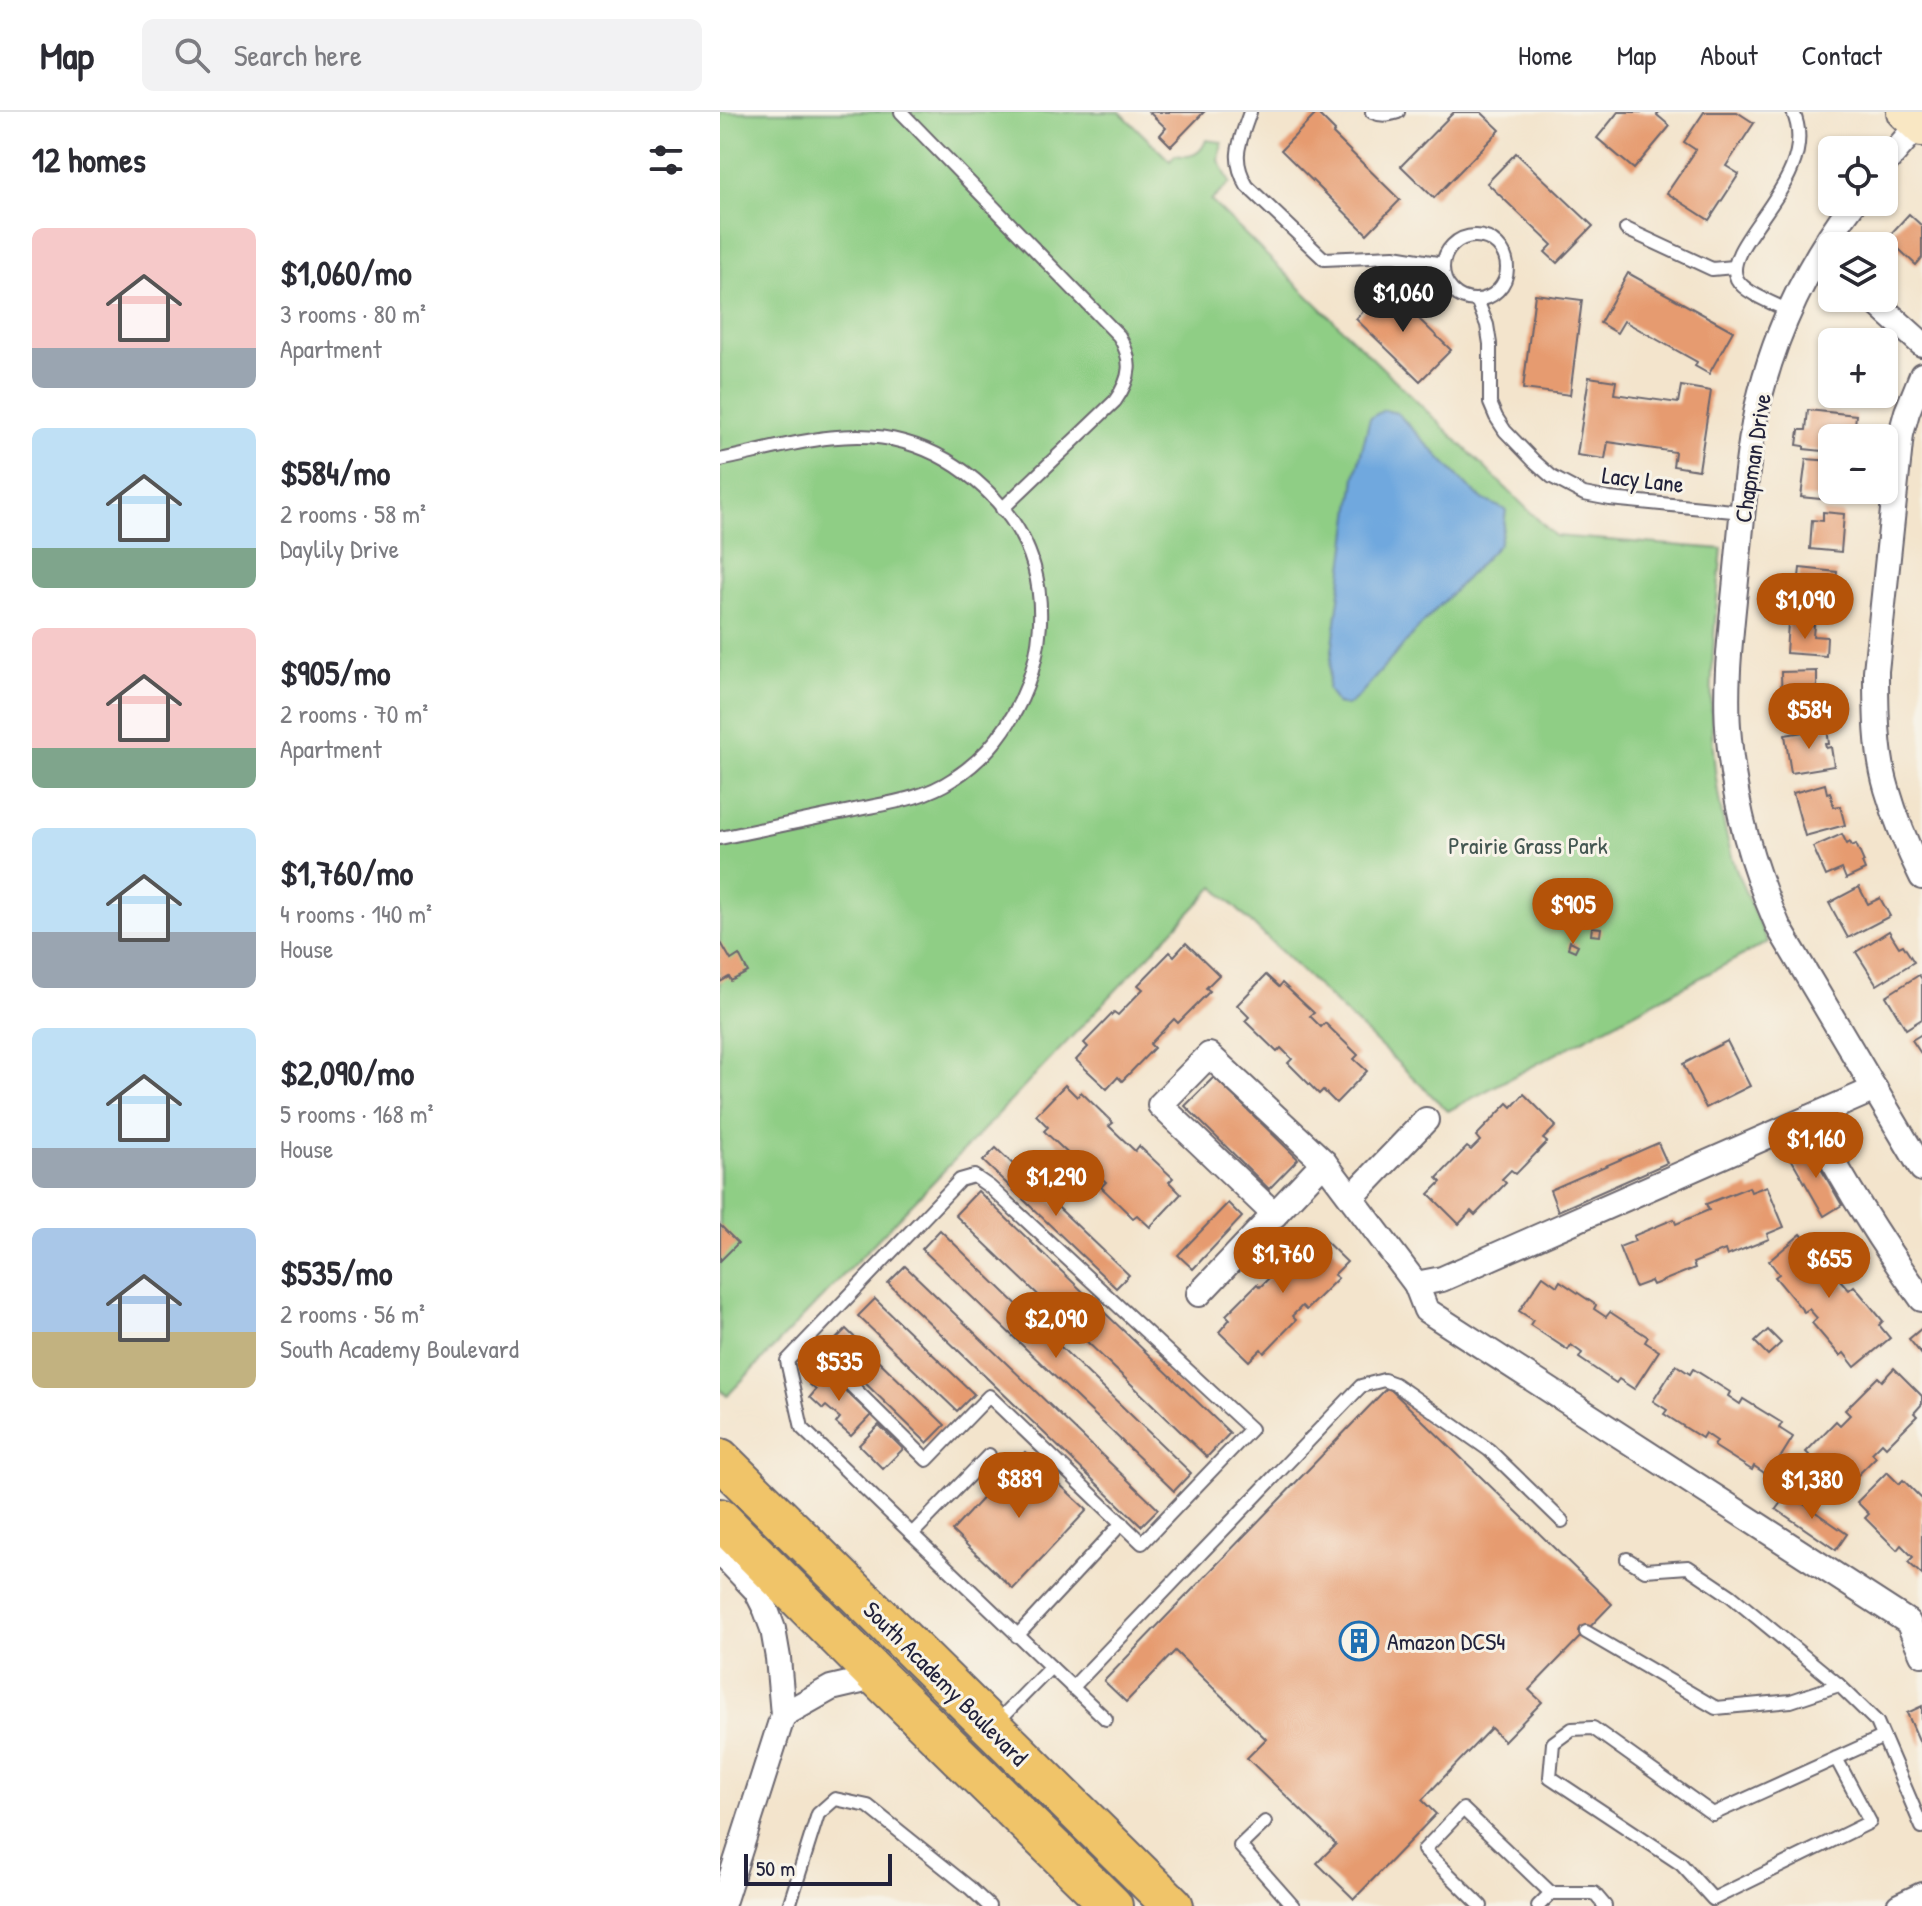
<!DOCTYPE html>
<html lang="en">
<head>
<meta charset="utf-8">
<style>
	body { margin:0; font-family:"Patrick Hand",sans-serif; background:#f2f2f3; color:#2b2b33; height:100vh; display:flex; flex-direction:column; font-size:30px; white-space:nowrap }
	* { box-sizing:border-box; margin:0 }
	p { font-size:26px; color:#7c7c81 }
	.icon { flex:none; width:44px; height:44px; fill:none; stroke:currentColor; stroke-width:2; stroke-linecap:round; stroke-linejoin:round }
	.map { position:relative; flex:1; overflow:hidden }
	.details { display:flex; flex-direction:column; background:#fff; width:720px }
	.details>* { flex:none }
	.fabs { position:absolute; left:1098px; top:24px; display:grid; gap:16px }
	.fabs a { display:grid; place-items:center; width:80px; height:80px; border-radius:12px; background:#fff; box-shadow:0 2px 6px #0004; font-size:40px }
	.scale { position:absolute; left:24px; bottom:20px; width:148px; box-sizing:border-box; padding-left:8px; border:4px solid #22223b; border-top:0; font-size:22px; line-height:28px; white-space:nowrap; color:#22223b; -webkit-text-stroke:6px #f7f3e8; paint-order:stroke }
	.price { position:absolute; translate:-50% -68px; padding:0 18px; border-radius:28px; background:#b45309; color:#fff; font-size:26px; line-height:52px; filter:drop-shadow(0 2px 4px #0008) }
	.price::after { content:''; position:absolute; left:50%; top:48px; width:24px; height:18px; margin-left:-12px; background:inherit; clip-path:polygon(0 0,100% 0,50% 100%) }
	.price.current { background:#222; color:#fff }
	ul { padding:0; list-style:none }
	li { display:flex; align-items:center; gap:24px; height:200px; padding:0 32px }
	li span { display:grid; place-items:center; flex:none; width:224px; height:160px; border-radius:12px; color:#555 }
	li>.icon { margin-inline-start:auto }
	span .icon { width:96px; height:96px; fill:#fffc; stroke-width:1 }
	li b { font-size:34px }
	h2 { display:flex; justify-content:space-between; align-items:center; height:96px; padding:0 32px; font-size:34px }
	header { display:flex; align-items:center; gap:48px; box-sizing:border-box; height:112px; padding:0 40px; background:#fff; border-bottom:2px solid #e1e1e2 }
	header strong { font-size:38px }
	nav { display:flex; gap:44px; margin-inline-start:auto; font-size:28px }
	.search { width:560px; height:72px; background:#f2f2f3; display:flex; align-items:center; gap:20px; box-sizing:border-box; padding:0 28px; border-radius:12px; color:#7c7c81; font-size:30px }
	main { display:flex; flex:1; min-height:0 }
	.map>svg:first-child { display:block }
</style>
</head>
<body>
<header>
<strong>Map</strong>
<div class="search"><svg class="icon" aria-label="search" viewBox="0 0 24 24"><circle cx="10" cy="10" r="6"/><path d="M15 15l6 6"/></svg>Search here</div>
<nav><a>Home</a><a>Map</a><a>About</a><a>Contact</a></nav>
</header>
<main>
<section class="details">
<h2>12 homes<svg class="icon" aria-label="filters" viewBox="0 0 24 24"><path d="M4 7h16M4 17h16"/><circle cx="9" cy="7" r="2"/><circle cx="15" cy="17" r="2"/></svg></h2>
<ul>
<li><span style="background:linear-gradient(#f6c9c9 75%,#9aa5b1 0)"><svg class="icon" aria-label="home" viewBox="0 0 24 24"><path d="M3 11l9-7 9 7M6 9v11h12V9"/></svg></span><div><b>$1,060/mo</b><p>3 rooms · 80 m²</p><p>Apartment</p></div></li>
<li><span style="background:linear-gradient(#bfe0f5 75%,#7fa58c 0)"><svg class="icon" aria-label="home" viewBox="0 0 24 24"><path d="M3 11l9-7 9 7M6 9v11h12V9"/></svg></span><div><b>$584/mo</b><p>2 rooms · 58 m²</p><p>Daylily Drive</p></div></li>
<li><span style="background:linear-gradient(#f6c9c9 75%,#7fa58c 0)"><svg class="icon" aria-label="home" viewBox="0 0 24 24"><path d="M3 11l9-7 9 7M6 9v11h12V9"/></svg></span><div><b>$905/mo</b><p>2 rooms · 70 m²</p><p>Apartment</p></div></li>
<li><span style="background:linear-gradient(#bfe0f5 65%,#9aa5b1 0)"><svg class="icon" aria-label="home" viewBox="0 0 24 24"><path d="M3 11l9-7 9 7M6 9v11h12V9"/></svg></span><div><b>$1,760/mo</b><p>4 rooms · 140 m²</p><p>House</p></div></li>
<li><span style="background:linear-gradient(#bfe0f5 75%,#9aa5b1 0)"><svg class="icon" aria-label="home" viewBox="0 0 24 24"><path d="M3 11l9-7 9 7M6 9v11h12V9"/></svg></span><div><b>$2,090/mo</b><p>5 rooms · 168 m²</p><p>House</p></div></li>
<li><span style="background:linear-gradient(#a9c7e8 65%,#c2b280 0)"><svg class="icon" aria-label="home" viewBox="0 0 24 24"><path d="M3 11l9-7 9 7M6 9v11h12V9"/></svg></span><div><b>$535/mo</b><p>2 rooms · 56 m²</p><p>South Academy Boulevard</p></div></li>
</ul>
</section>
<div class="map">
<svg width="1202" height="1794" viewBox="0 0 1202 1794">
	<rect width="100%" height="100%" fill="#f7f3e8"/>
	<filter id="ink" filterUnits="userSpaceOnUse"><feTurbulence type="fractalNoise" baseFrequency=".0125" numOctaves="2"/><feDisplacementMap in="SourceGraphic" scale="16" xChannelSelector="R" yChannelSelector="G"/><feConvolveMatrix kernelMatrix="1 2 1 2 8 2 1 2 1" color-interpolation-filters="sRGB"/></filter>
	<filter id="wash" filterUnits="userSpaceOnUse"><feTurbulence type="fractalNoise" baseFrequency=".006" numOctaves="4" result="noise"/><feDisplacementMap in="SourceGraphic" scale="32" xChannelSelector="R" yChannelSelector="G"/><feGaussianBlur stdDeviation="1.8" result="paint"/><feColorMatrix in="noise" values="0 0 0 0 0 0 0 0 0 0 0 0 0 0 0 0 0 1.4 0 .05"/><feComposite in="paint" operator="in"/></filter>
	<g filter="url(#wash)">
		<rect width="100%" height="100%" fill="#f3e4cc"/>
		<!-- green -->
		<path fill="#8fce85" stroke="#587860" stroke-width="2" d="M0,0H400L450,49L455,43C469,46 481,43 486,28L502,30L499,48L510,71L491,89L835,424L1002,437C991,547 981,643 1014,751C1023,778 1036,804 1048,830L728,999L494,775L266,1015L7,1284L0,1277Z"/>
		<!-- water -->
		<path fill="#6fa8de" stroke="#48658c" stroke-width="2" d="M664,298L677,301L748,375L764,388L786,398L784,413L779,432L701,513L638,585L627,594L617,592L608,577L610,555L635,365L650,306Z"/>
		<g id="blocks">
			<!-- building -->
			<g fill="#e69b6f">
				<path d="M429,0H484L451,34L440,23L446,16Z"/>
				<path d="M734,0H761L780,18L714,86L681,54Z"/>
				<path d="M898,0H939L937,3L950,14L914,57L877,26Z"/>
				<path d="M984,0H1017L1034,11L1006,54L1019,62L989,108L947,81L976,38L964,30Z"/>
				<path d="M597,1L615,19L613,22L680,88L647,122L561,38Z"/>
				<path d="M796,41L873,114L837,151L825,140L832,133L767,71Z"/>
				<path d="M1189,102L1202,114V146L1196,153L1167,126Z"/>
				<path d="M908,161L1013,219L989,262L975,254L977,250L904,209L897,221L880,211Z"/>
				<path d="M666,175L731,238L700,269L636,207Z"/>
				<path d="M815,182L862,188L850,283L803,277Z"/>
				<path d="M1112,254V277L1104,274Z"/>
				<path d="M869,265L896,269L894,282L958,291L961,274L991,279L979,358L953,354L955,340L888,330L885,347L857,343Z"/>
				<path d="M1088,298L1136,303L1134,323L1118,321V326H1112V340L1084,337V334L1077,333L1079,318H1086Z"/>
				<path d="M1086,347L1112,349V378H1121L1120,389L1081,385Z"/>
				<path d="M1103,400L1124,402L1121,440L1090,437L1092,408L1103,409Z"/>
				<path d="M1080,456L1117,460L1113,495L1092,494L1094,477L1078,475Z"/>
				<path d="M1068,511L1094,513L1093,524L1107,525L1106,544L1066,541Z"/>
				<path d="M1097,559V577H1109V598H1062L1061,560Z"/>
				<path d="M1107,616L1109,632H1105L1106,636L1111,635L1114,654L1071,661L1065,623Z"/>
				<path d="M1105,672L1107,681L1110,680L1114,695L1120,694L1125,713L1085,724L1073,681Z"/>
				<path d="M1122,722L1127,732L1130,730L1132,734L1136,732L1144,750L1142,751L1145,758L1126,767L1122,757L1106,764L1093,735Z"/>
				<path d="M1139,775L1148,792L1160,786L1170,804L1128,826L1109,791Z"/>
				<path d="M853,787L860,797L856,809H842L835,799L840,790Z"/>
				<path d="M872,815L881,816L880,824L871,823Z"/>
				<path d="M1169,819L1179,835L1183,833L1194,850L1157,873L1136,840Z"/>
				<path d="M0,829L11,848L19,843L28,860L11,869L9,865L0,870Z"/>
				<path d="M850,829L858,833L855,839L848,836Z"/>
				<path d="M466,831L499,863L486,876L490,879L458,911L454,907L430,932L434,936L402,969L398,965L387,977L356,948L368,935L364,931L394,900L398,903L423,877L418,873L450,840L454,844Z"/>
				<path d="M546,863L559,875L562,871L594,901L590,904L601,915L605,911L638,943L634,947L647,959L616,991L603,978L599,982L568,951L572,947L561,936L557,940L525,909L529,905L517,893Z"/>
				<path d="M1199,863L1202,867V907L1186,917L1166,884Z"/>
				<path d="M1202,922V943L1192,928Z"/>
				<path d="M1007,929L1030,974L986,996L963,952Z"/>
				<path d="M494,965L578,1047L549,1077L465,994Z"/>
				<path d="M345,973L357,985L361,980L393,1011L389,1014L415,1039L419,1034L453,1066L449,1070L461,1082L430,1115L417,1103L413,1106L381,1075L386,1070L360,1046L357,1050L324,1019L328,1015L316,1003Z"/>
				<path d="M804,982L836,1014L823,1027L827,1030L796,1062L791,1058L782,1067L786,1071L755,1103L751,1099L739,1112L709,1082L721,1070L717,1066L747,1035L751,1038L760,1029L756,1024L788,991L792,995Z"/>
				<path d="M938,1031L947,1051L838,1099L830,1078Z"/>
				<path d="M1087,1033L1122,1093L1104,1104L1069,1043Z"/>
				<path d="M276,1036L409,1163L396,1176L263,1049Z"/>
				<path d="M1047,1074L1064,1115L1047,1122L1049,1127L1007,1144L1005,1138L973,1151L975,1156L933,1173L931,1169L915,1175L899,1135L915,1129L913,1124L954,1107L956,1112L989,1098L986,1092L1029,1075L1031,1080Z"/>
				<path d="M258,1079L510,1321L487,1345L235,1103Z"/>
				<path d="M508,1091L522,1105L473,1157L458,1143Z"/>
				<path d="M0,1113L18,1131L0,1149Z"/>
				<path d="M220,1118L471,1361L454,1379L202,1137Z"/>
				<path d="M594,1118L627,1150L614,1163L618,1166L586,1198L582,1194L572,1204L576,1208L544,1241L541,1237L529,1249L499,1220L510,1207L506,1203L537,1172L540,1175L551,1164L546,1160L578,1127L582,1131Z"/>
				<path d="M1081,1122L1092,1135L1096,1131L1124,1164L1120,1168L1129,1178L1134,1174L1163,1209L1159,1213L1170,1226L1135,1255L1124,1241L1120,1244L1092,1211L1097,1206L1089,1197L1084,1200L1055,1165L1059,1162L1049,1149Z"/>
				<path d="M185,1154L438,1397L421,1414L168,1171Z"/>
				<path d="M823,1164L837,1174L840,1169L876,1193L874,1197L886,1205L890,1200L928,1225L925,1230L939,1239L914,1277L899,1267L896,1271L859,1246L862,1241L851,1233L848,1238L810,1213L813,1208L799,1199Z"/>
				<path d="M155,1187L254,1282L237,1299L138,1204Z"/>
				<path d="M1202,1216V1243L1189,1227Z"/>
				<path d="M126,1217L225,1313L207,1331L108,1235Z"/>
				<path d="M1048,1218L1061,1231L1048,1243L1035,1230Z"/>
				<path d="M956,1253L970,1262L973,1257L1010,1280L1008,1284L1020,1292L1023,1287L1062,1311L1059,1316L1073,1325L1049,1364L1034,1354L1032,1358L994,1334L997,1329L985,1321L982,1326L944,1302L947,1298L933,1289Z"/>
				<path d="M1174,1256L1202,1284V1292L1194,1301L1197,1304L1166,1335L1162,1331L1152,1341L1156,1345L1124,1377L1120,1374L1108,1385L1078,1356L1090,1344L1086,1340L1116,1309L1120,1313L1130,1303L1125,1298L1158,1265L1162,1269Z"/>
				<path d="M102,1257L151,1303L131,1324L116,1311L120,1306L106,1294L103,1297L90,1285L96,1278L89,1272Z"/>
				<path d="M668,1275L892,1492L809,1578L822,1590L784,1629L771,1616L702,1688L716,1702L634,1787L597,1751L616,1732L527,1646L546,1627L455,1539L406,1590L384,1569Z"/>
				<path d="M159,1313L183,1337L163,1357L139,1333Z"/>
				<path d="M305,1340L367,1398L293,1477L232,1419Z"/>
				<path d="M1167,1360L1179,1372L1183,1368L1202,1387V1463L1188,1450L1193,1445L1181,1433L1177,1438L1145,1406L1149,1402L1137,1390Z"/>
				<path d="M1068,1381L1127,1422L1116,1438L1056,1397Z"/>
				<path d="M1202,1594V1635L1187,1601Z"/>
			</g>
		</g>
	</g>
	<g filter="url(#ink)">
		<use href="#blocks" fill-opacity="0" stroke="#6b666e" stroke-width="2"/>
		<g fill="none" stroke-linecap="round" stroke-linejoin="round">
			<defs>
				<g id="service">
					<path d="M181,0L399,224C413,248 412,265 395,289L282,397"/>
					<path d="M530,0C520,30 510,45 527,74L604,147L674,144L723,152"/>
					<path d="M652,0C661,4 668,3 678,0"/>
					<path d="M906,117L992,157L1014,155"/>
					<circle cx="755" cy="156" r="32"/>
					<path d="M757,188L767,213L770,232V291L776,305L785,319L814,349L832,365L864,382L890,387L1023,400"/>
					<path d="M1069,199C1055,192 1024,181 1017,167C999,132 1103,66 1073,0"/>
					<path d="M0,348C59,336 125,313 184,330C242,346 298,397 314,455C335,533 301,624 233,667C202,688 166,691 130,699C87,708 43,717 0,726"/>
					<path d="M86,1229L207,1348L269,1284L422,1431L531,1317L270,1075L254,1064L240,1068L86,1229L67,1249L82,1316L192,1422"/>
					<path d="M269,1343L192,1422L331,1555"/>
					<path d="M907,1447L925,1458L968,1455L1011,1484L1119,1573L1157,1610L1202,1715"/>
					<path d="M866,1520L996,1596L1071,1589L1119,1573"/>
					<path d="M297,1524L402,1411"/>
					<path d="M352,1576L641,1274L664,1268L675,1272L769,1338L842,1409"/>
					<path d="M276,1611L331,1555L386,1607"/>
					<path d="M1116,1646L1150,1710L993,1787L961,1752L830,1665L833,1631L852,1617L873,1616L993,1702L1163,1625"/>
					<path d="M545,1710L520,1734L573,1794"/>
					<path d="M69,1794L98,1702L115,1687L148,1694L250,1776L269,1794"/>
					<path d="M761,1794L704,1738L743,1697L831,1781H874L885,1794"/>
					<path d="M818,1794L831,1781"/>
				</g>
				<g id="minor">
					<path d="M1164,52L1198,13"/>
					<path d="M1134,90C1088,151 1054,222 1037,296C1027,346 1023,396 1018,446C1013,506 1003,568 1009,627C1015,695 1031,752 1058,814L1202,1057"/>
					<path d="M1151,186L1202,232"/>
					<path d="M1202,263L1187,300L1181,322L1156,559C1156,598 1156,640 1167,677C1176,708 1188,737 1202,765"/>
					<path d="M1089,1006C1123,1069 1160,1129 1202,1187"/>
					<path d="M632,1085L706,1008"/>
					<path d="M555,1103L440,993L489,943L604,1050L696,1172L706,1198L1188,1510L1202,1542"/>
					<path d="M696,1172L722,1167L1155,977"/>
					<path d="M479,1182L604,1050"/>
					<path d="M0,1440L36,1478L46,1498L53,1517L58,1546L63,1603L2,1794"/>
					<path d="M63,1603L111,1576L158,1565"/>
					<path d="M1179,1794L1202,1783"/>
				</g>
				<path id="secondary" d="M1184,0L1202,17"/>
				<g id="trunk">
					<path d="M0,1347L453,1794"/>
					<path d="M0,1407L158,1565L392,1794"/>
				</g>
			</defs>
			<!-- service casing -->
			<use href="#service" stroke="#6b666e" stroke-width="16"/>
			<!-- minor casing -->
			<use href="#minor" stroke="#6b666e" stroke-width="28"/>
			<!-- secondary casing -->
			<use href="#secondary" stroke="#6b666e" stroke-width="38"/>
			<!-- trunk casing -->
			<use href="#trunk" stroke="#6b666e" stroke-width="44"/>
			<!-- service -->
			<use href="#service" stroke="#fff" stroke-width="12"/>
			<!-- minor -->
			<use href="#minor" stroke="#fff" stroke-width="24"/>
			<!-- secondary -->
			<use href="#secondary" stroke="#f9e7c3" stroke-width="34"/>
			<!-- trunk -->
			<use href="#trunk" stroke="#f0c469" stroke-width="40"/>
		</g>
	</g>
	<!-- icons -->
	<defs>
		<symbol id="building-ring" viewBox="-11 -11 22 22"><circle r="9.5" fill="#f7f3e8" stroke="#1f6fb2" stroke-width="1.5"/><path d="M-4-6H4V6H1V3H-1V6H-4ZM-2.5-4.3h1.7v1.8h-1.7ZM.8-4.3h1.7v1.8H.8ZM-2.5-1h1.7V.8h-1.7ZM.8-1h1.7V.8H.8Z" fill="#1f6fb2"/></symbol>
	</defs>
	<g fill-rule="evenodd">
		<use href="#building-ring" x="617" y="1507" width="44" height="44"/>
	</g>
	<g text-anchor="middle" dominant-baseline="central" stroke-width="6" stroke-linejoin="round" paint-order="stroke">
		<!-- street labels -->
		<g font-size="24" fill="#22223b" stroke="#f7f3e8">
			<text transform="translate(1032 346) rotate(-81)">Chapman Drive</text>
			<text transform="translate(923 367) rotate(7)">Lacy Lane</text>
			<text transform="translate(226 1571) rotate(45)">South Academy Boulevard</text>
		</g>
		<!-- park labels -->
		<g font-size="24" fill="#435651" stroke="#f7f3e8">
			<text x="808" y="733">Prairie Grass Park</text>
		</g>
		<!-- poi labels -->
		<g font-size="24" fill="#22223b" stroke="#f7f3e8" text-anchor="start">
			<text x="667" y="1529">Amazon DCS4</text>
		</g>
	</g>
</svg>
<div class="fabs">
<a><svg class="icon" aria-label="locate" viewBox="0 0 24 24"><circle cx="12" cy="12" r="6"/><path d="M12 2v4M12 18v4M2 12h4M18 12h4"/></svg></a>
<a><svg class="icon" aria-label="layers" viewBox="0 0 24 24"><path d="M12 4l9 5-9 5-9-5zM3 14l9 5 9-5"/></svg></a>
<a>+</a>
<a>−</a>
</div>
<div class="scale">50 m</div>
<b class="price current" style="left:683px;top:222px">$1,060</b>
<b class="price" style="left:1085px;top:529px">$1,090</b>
<b class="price" style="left:1089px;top:639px">$584</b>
<b class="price" style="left:853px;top:834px">$905</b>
<b class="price" style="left:1096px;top:1068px">$1,160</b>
<b class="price" style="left:336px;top:1106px">$1,290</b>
<b class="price" style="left:563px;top:1183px">$1,760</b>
<b class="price" style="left:1109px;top:1188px">$655</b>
<b class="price" style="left:336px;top:1248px">$2,090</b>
<b class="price" style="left:119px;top:1291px">$535</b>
<b class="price" style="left:299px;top:1408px">$889</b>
<b class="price" style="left:1092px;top:1409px">$1,380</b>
</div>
</main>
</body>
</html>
